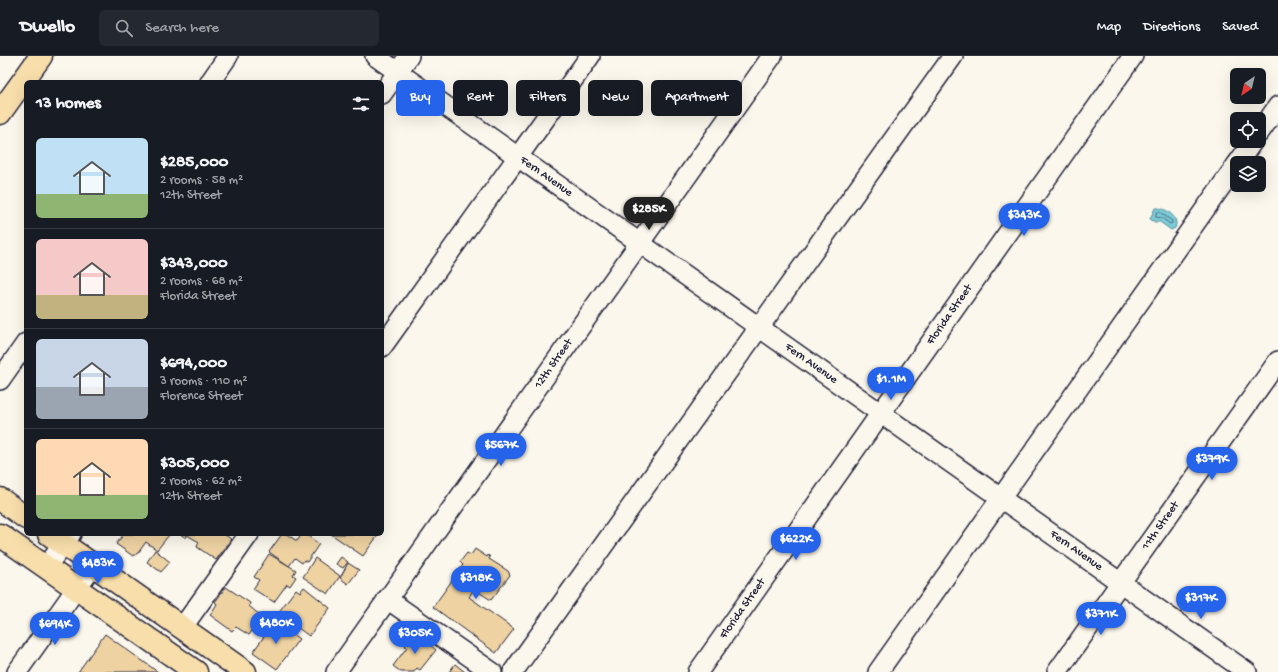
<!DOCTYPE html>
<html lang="en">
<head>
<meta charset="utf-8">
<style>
	body { margin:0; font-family:"Gochi Hand",sans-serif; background:#242831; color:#f1f3f6; height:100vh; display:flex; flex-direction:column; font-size:15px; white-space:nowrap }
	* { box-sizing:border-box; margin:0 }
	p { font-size:13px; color:#9ea1a6 }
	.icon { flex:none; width:22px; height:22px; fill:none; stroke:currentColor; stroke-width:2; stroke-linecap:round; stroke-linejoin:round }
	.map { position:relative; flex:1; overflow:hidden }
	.drawer { position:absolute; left:24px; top:24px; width:360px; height:456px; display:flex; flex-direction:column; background:#171b24; border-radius:6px; box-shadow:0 4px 16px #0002 }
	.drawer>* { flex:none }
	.hud { position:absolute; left:396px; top:24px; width:380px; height:36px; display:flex; gap:8px }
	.needle { width:26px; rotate:215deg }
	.tools { position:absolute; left:1230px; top:12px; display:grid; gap:8px }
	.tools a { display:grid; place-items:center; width:36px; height:36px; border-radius:6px; background:#171b24; box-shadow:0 4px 16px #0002; font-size:20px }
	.price { position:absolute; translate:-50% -34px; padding:0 9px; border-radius:14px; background:#2563eb; color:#fff; font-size:13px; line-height:26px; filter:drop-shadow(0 1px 2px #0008) }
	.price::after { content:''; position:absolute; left:50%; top:24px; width:12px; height:9px; margin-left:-6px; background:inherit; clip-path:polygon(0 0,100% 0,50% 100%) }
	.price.selected { background:#222; color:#fff }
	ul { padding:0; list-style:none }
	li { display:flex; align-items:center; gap:12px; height:100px; padding:0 12px }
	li+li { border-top:1px solid #363941 }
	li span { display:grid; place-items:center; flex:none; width:112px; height:80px; border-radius:6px; color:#555 }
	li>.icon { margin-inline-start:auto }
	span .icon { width:48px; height:48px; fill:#fffc; stroke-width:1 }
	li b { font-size:17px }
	h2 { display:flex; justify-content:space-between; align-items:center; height:48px; padding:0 12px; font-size:17px }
	.chip { padding:0 14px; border-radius:6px; background:#171b24; box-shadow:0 4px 16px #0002; font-size:14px; line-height:36px }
	.chip.selected { background:#2563eb; color:#fff }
	header { display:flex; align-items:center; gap:24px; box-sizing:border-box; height:56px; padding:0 20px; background:#171b24; border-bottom:1px solid #363941 }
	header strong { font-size:19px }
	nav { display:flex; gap:22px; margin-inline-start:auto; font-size:14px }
	.search { width:280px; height:36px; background:#242831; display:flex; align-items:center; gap:10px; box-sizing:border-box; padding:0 14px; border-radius:6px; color:#9ea1a6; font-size:15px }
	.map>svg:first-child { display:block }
</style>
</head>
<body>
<header>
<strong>Dwello</strong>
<div class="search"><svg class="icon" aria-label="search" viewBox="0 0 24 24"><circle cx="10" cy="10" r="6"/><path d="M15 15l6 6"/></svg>Search here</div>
<nav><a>Map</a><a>Directions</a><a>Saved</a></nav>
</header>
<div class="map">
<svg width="1278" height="616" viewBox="0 0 1278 616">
	<rect width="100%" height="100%" fill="#fbf7ec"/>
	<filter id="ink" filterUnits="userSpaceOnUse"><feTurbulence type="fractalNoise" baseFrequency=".025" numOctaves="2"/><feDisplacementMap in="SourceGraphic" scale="8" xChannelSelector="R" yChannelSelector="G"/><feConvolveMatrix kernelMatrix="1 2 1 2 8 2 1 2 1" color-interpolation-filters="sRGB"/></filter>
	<g filter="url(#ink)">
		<!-- water -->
		<path fill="#7bcbd6" stroke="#578798" d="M1155,152C1165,151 1180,161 1175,172L1171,174L1160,166H1155L1150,163Z"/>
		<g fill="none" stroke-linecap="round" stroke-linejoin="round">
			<!-- shore -->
			<path stroke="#466679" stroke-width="1" d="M1157,156L1161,157L1172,165V167L1170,168L1162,162L1156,161Z"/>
		</g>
		<!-- building -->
		<g fill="#eed2a2" stroke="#22223b">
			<path d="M124,478H167L169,479L157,494L146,486L138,497L133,500L116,488Z"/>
			<path d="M180,478H224L231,483L216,504L197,491L199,486L187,479L186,482Z"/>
			<path d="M282,478H286L297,485L302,478H305L319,488L307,506L304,504L302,507L295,502L289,510L269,496Z"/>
			<path d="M331,478H379L363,500Z"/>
			<path d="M475,493L487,501L488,499L490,501L489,503L508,515L510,519L491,544L474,533L469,541L514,573L496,597L433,551L463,509L460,506L467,497L471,499Z"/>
			<path d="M155,494L170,506L161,516L147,506Z"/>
			<path d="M269,498L296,514L293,519L296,521L290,530L287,528L274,546L253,533L259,524L254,521Z"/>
			<path d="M341,501L348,506L343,512L336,508Z"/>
			<path d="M315,502L340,520L328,538L303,521Z"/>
			<path d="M348,507L359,514L348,528L340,522Z"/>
			<path d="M226,531L250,547L249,550L262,561L249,579L236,571L232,575L210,559L217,548L215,546Z"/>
			<path d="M304,531L330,552L309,580L278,557L296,533L300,536Z"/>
			<path d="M275,565L299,583L277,613L253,596Z"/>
			<path d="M416,577L436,594L420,614L417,612L414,616H401L393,610L407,591L405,590L411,581L412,582Z"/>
			<path d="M105,578L158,616H78Z"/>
			<path d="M455,608L465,616H449Z"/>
		</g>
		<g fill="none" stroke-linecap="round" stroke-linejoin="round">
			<defs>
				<g id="minor">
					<path d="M375,0L1247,616"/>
					<path d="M210,26L228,0"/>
					<path d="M382,38L409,0"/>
					<path d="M1259,77L1278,50"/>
					<path d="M1238,107L1253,85"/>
					<path d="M382,291L590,0"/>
					<path d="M0,324L26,287"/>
					<path d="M46,511L71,478"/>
					<path d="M387,543L492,616"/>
					<path d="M182,572L249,478"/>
					<path d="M17,616L93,509"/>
					<path d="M336,616L772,0"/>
					<path d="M513,616L953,0"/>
					<path d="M698,616L1133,0"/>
					<path d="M878,616L1237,108"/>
					<path d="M1057,616L1278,305"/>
				</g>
				<g id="major">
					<path d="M0,57L41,0"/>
					<path d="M0,443L26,462"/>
					<path d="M49,478L245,616"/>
					<path d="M0,479L196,616"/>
				</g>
			</defs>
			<!-- minor casing -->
			<use href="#minor" stroke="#22223b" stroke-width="22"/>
			<!-- major casing -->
			<use href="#major" stroke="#22223b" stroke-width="25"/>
			<!-- minor -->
			<use href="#minor" stroke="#fbf7ec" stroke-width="19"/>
			<!-- major -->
			<use href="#major" stroke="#f8deab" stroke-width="22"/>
		</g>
	</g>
	<g text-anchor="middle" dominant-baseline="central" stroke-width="3" stroke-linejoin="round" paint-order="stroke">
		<!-- street labels -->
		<g font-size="12" fill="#22223b" stroke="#fbf7ec">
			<text transform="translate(546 121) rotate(35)">Fern Avenue</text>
			<text transform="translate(950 259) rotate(-55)">Florida Street</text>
			<text transform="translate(554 308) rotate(-55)">12th Street</text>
			<text transform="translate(811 308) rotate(35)">Fern Avenue</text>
			<text transform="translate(1161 470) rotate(-55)">11th Street</text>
			<text transform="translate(1076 495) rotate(35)">Fern Avenue</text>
			<text transform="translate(743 553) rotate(-55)">Florida Street</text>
		</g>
	</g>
</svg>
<div class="tools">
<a><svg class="needle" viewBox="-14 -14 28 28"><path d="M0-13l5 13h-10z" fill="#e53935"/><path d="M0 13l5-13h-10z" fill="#9ea1a6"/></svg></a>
<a><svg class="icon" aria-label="locate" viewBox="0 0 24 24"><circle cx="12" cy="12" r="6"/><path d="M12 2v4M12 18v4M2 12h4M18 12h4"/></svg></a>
<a><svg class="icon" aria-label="layers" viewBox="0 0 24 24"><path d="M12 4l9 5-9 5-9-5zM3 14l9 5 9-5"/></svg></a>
</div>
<b class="price selected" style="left:649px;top:175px">$285K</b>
<b class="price" style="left:1024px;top:181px">$343K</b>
<b class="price" style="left:891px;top:345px">$1.1M</b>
<b class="price" style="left:501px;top:411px">$567K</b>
<b class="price" style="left:1212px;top:425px">$379K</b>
<b class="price" style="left:796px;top:505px">$622K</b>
<b class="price" style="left:98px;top:529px">$483K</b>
<b class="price" style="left:476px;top:544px">$318K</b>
<b class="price" style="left:1201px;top:564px">$317K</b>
<b class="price" style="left:1101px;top:580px">$371K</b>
<b class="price" style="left:276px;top:589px">$480K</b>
<b class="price" style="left:55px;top:590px">$694K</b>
<b class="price" style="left:415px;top:599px">$305K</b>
<div class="hud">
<a class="chip selected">Buy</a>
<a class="chip">Rent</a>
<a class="chip">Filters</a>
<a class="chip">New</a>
<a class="chip">Apartment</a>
</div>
<section class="drawer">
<h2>13 homes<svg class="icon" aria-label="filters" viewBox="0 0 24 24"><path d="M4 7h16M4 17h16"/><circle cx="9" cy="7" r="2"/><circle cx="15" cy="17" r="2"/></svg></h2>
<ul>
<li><span style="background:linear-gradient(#bfe0f5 70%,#8fb573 0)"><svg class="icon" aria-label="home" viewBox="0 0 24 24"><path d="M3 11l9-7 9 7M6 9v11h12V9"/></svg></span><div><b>$285,000</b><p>2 rooms · 58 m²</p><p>12th Street</p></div></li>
<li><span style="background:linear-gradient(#f6c9c9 70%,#c2b280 0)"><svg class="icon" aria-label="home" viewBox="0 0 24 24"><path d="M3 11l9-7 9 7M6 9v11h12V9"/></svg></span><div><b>$343,000</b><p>2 rooms · 68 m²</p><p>Florida Street</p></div></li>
<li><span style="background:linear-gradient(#c9d6e8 60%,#9aa5b1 0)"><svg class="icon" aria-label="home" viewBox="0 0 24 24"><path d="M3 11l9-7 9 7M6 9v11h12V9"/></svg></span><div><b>$694,000</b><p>3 rooms · 110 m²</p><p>Florence Street</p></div></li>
<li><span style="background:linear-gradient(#ffd9b3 70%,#8fb573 0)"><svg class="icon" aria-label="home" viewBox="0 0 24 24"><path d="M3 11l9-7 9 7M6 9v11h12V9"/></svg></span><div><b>$305,000</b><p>2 rooms · 62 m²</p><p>12th Street</p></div></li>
</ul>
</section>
</div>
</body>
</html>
